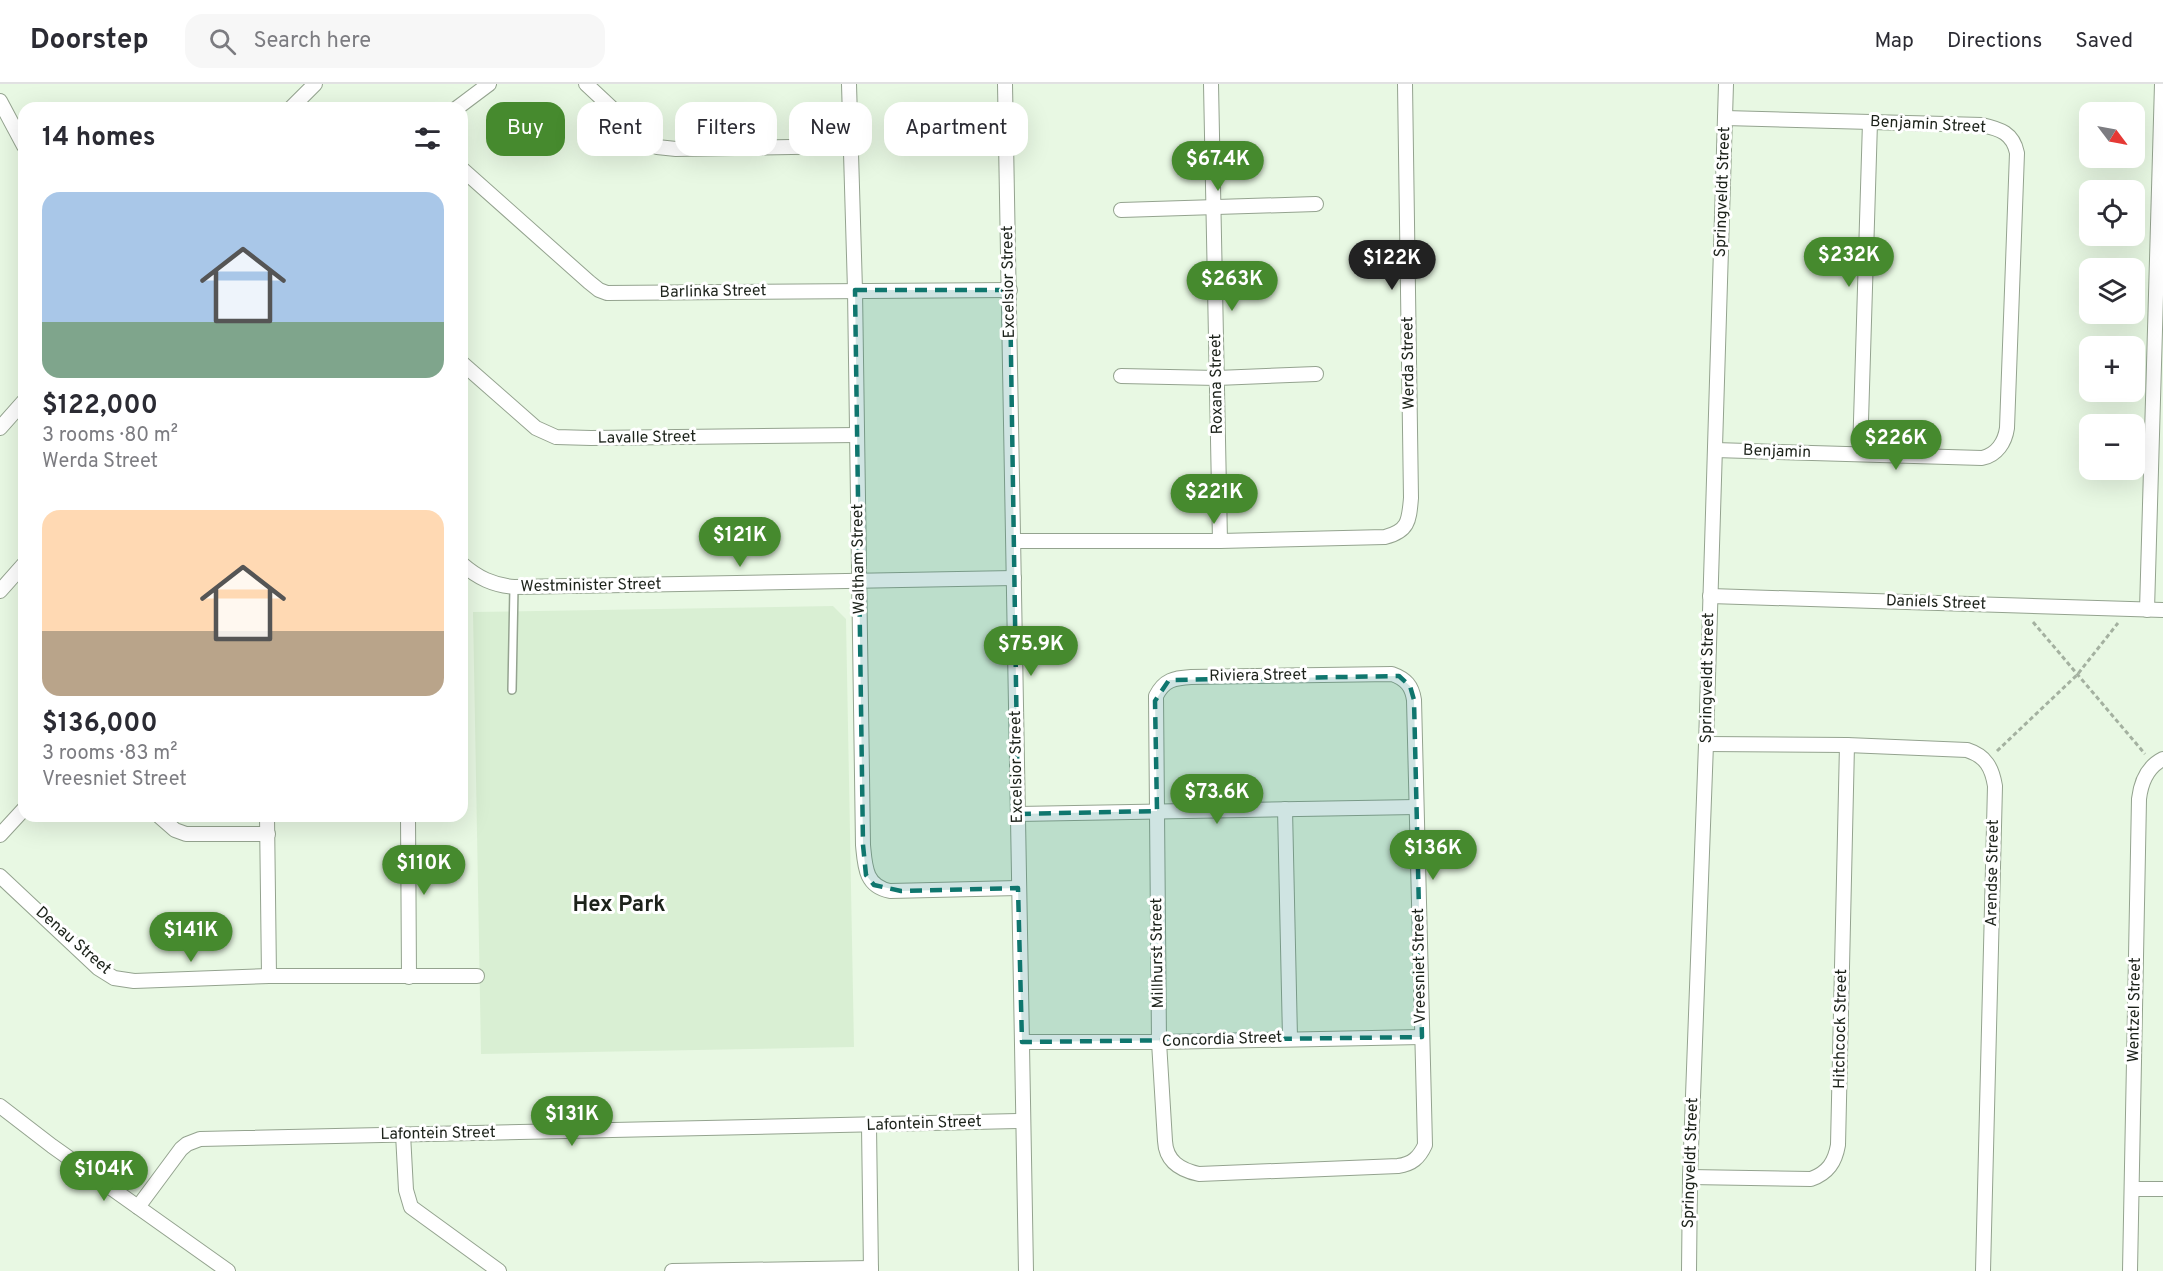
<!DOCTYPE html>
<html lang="en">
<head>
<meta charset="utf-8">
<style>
	body { margin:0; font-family:Overpass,sans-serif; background:#f7f7f7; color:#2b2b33; height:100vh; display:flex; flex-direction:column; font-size:22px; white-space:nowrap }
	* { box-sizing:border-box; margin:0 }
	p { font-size:20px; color:#7c7c81 }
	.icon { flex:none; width:33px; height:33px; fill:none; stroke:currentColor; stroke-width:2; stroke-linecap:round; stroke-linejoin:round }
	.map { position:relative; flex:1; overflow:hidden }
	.side { position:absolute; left:18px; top:18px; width:450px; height:720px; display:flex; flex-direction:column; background:#fff; border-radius:18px; box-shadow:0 6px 24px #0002 }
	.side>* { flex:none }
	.top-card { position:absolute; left:486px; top:18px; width:570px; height:54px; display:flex; gap:12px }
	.needle { width:39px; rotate:122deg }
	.tools { position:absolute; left:2079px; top:18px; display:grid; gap:12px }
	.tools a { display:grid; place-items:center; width:66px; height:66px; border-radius:12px; background:#fff; box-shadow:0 6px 24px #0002; font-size:30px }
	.price { position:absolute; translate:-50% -51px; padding:0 14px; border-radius:21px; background:#468a2e; color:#fff; font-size:20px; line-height:39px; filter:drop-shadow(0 2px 3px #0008) }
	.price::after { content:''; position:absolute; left:50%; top:36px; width:18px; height:14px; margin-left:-9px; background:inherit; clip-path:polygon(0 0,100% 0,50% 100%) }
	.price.active { background:#222; color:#fff }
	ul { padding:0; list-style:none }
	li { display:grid; align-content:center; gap:12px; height:318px; padding:0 24px }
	li span { display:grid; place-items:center; height:186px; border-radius:18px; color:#555 }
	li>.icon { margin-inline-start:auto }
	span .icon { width:108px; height:108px; fill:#fffc; stroke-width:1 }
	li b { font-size:26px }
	h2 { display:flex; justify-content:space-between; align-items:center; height:72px; padding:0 24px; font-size:26px }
	.chip { padding:0 21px; border-radius:18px; background:#fff; box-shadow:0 6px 24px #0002; font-size:21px; line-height:54px }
	.chip.active { background:#468a2e; color:#fff }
	header { display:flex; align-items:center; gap:36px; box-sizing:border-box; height:84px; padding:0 30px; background:#fff; border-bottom:2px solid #e1e1e2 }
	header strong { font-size:28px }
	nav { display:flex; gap:33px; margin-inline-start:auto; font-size:21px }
	.search { width:420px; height:54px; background:#f7f7f7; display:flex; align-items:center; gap:15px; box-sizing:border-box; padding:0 21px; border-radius:18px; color:#7c7c81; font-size:22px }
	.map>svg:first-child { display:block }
</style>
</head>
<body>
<header>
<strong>Doorstep</strong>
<div class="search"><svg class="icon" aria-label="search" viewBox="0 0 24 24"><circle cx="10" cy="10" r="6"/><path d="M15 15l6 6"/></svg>Search here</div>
<nav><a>Map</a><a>Directions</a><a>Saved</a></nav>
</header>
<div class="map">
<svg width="2163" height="1187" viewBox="0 0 2163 1187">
	<rect width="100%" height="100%" fill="#e8f8e3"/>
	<!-- built -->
	<path fill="#d9efd3" d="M833,522L846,535L854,963L481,970L473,528Z"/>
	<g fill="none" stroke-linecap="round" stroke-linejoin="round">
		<defs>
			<path id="lane" d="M512,606L514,503"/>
			<g id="street">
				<path d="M586,0L646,56L657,63L676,65L850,62"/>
				<path d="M849,0L855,206L863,761C865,782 865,802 890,807L1018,804"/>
				<path d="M1005,0L1026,1187"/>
				<path d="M1211,0L1220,457"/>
				<path d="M0,17L24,62"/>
				<path d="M291,24L315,0"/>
				<path d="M457,24L489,0"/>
				<path d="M462,85L589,198L599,206L607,209L1010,206"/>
				<path d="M1121,126L1316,120"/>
				<path d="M462,279L536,344L556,353L591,354L857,351"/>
				<path d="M1121,292L1217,294L1316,290"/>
				<path d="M0,344L24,317"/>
				<path d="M1715,366L1982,374C1997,371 2005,358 2007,344L2017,69C2013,49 2000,45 1982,41L1725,34"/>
				<path d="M1860,370L1870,38"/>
				<path d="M1014,457H1220L1385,453C1409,447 1409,436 1411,414L1405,0"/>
				<path d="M462,480C478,494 493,501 514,503L1014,494"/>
				<path d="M0,507L24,480"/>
				<path d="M1710,512L2163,526"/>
				<path d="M2147,526L2162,0"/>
				<path d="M1392,590C1406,595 1412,602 1414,616L1425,1061C1419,1074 1412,1080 1398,1082L1199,1090C1180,1086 1166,1077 1165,1057L1159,958L1156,612C1164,596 1174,594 1191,593Z"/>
				<path d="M1706,660L1847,661L1967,666C1986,672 1992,684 1995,702L1983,1187"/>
				<path d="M1285,725L1290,954"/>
				<path d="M1018,730L1416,723"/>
				<path d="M159,732L175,746L186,750H268"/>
				<path d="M267,732L269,892"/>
				<path d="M408,732L409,893"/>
				<path d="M0,751L24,725"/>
				<path d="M0,792L98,884L114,894L134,897L269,892H477"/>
				<path d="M1022,958H1159L1422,953"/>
				<path d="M0,1022L52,1062L228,1187"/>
				<path d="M869,1042L871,1187"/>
				<path d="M403,1050L406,1106L411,1123L499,1187"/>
				<path d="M1690,1093L1811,1095C1828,1089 1835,1078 1838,1061L1847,661"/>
				<path d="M2132,1105H2163"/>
				<path d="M138,1123L181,1065L187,1060L200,1055L1023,1037"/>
				<path d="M672,1187L871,1184"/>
				<path d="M1689,1187L1690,1093L1706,660L1726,0"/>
				<path d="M2130,1187L2139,715C2141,698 2147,683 2163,675"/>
			</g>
		</defs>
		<!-- lane casing -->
		<use href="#lane" stroke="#94a38f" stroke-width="10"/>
		<!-- street casing -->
		<use href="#street" stroke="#94a38f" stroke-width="16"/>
		<!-- path -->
		<g stroke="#a4b1a0" stroke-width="3" stroke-dasharray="4.5 3" stroke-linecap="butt">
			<path d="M2033,538L2145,670"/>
			<path d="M1997,667L2077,591L2118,539"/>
		</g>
		<!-- lane -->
		<use href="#lane" stroke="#fff" stroke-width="7"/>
		<!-- street -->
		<use href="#street" stroke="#fff" stroke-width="14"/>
	</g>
	<!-- marked area -->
	<path fill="#0f766e" fill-opacity="0.2" stroke="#0f766e" stroke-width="4.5" stroke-dasharray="12 8" stroke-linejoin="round" d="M855,206H1010L1018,730L1157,727L1155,617L1169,596L1399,592L1410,602L1414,616L1422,953L1022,958L1018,804L901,807L874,801L866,791L863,761Z"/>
	<g text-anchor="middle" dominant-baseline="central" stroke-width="6" stroke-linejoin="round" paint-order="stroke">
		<!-- street labels -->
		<g font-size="16" fill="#1c221a" stroke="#fff">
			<text transform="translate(1928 41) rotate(3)">Benjamin Street</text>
			<text transform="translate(1723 108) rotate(-88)">Springveldt Street</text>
			<text transform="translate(1009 198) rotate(-91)">Excelsior Street</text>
			<text transform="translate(713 208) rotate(-1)">Barlinka Street</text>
			<text transform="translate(1409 279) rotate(-91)">Werda Street</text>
			<text transform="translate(1217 300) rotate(-91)">Roxana Street</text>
			<text transform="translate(647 354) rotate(-1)">Lavalle Street</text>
			<text transform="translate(1777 368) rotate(2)">Benjamin</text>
			<text transform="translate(859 475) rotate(-91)">Waltham Street</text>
			<text transform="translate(591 502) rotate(-1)">Westminister Street</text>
			<text transform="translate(1936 519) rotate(2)">Daniels Street</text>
			<text transform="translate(1258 592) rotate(-1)">Riviera Street</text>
			<text transform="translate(1708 594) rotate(-89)">Springveldt Street</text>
			<text transform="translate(1017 683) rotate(-91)">Excelsior Street</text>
			<text transform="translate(1993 789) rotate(-89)">Arendse Street</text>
			<text transform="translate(73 857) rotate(41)">Denau Street</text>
			<text transform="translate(1158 869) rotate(-91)">Millhurst Street</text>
			<text transform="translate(1420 882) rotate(-91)">Vreesniet Street</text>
			<text transform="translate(2135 926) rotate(-89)">Wentzel Street</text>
			<text transform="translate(1841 945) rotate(-89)">Hitchcock Street</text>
			<text transform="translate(1222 956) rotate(-2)">Concordia Street</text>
			<text transform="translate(924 1040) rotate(-2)">Lafontein Street</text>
			<text transform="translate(438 1050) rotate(-1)">Lafontein Street</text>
			<text transform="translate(1691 1079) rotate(-88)">Springveldt Street</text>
		</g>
		<!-- district labels -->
		<g font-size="22" font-weight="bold" fill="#1c221a" stroke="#fff">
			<text x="619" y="821">Hex Park</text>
		</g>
	</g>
</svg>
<div class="tools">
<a><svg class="needle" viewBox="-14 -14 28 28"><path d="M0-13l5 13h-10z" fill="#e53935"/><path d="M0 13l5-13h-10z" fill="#7c7c81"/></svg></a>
<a><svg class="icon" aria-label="locate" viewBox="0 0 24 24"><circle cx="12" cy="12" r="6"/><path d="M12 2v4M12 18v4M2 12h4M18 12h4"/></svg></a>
<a><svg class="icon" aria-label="layers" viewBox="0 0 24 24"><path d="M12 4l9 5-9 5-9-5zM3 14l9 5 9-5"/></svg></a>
<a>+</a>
<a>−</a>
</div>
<b class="price" style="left:1218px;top:108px">$67.4K</b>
<b class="price" style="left:1849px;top:204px">$232K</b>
<b class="price active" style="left:1392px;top:207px">$122K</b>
<b class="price" style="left:1232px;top:228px">$263K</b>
<b class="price" style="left:1896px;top:387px">$226K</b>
<b class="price" style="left:1214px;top:441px">$221K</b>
<b class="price" style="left:740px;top:484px">$121K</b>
<b class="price" style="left:1031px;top:593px">$75.9K</b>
<b class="price" style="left:1217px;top:741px">$73.6K</b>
<b class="price" style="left:1433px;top:797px">$136K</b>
<b class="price" style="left:424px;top:812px">$110K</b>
<b class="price" style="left:191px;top:879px">$141K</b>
<b class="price" style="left:572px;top:1063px">$131K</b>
<b class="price" style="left:104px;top:1118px">$104K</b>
<div class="top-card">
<a class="chip active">Buy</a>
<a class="chip">Rent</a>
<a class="chip">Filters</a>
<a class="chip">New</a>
<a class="chip">Apartment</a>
</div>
<section class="side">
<h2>14 homes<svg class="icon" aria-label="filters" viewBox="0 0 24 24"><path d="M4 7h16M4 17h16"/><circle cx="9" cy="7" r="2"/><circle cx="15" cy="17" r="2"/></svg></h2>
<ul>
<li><span style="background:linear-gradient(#a9c7e8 70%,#7fa58c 0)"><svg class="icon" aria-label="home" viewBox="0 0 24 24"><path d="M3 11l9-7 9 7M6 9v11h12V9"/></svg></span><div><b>$122,000</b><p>3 rooms · 80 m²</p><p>Werda Street</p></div></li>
<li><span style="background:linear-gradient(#ffd9b3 65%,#b9a48a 0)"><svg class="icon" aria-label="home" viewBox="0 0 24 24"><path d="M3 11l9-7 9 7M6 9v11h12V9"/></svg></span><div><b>$136,000</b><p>3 rooms · 83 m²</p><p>Vreesniet Street</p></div></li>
</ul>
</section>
</div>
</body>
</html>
